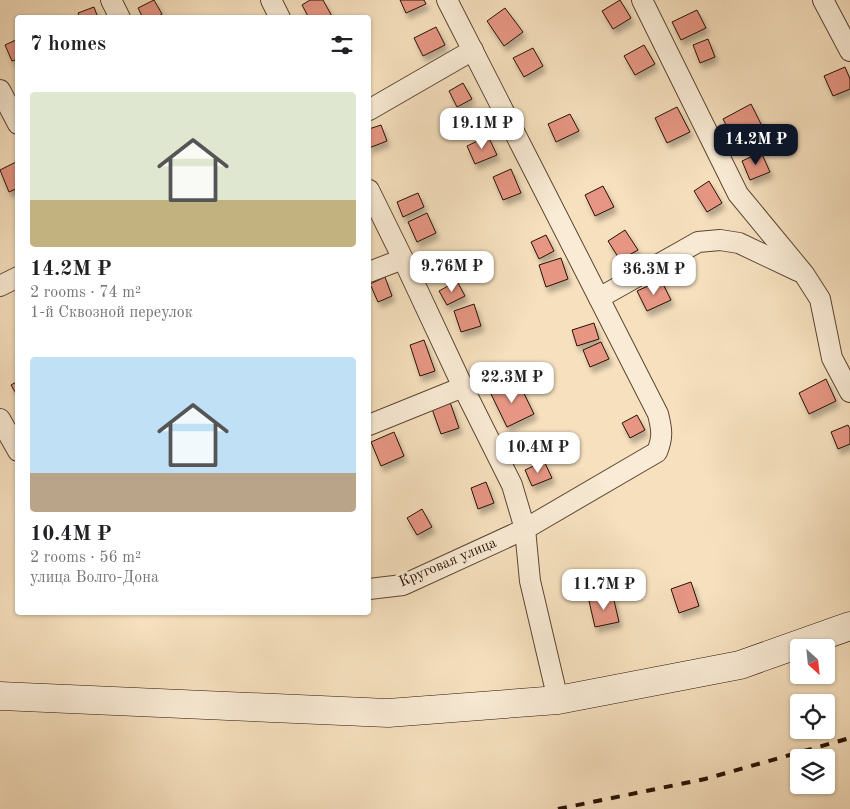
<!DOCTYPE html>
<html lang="en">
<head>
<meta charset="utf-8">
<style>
	body { margin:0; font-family:"Old Standard TT",serif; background:#f6f6f6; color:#202124; height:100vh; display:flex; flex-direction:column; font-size:19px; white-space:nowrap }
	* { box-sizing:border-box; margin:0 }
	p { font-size:16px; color:#757577 }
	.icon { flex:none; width:28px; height:28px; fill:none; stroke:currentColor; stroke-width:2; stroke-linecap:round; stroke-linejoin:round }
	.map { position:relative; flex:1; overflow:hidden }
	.sheet { position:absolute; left:15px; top:15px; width:356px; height:600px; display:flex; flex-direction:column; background:#fff; border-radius:5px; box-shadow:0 1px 4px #0004 }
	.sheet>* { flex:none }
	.needle { width:32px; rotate:153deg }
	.tools { position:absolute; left:790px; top:639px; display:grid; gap:10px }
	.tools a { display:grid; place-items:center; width:45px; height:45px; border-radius:5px; background:#fff; box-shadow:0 1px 4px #0004; font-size:25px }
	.price { position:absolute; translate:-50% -42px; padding:0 11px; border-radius:10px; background:#fff; color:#222; font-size:16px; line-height:32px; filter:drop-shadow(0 1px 2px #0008) }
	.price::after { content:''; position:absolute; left:50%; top:30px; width:15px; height:11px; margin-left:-8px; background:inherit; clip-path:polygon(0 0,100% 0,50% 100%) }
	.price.current { background:#111827; color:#fff }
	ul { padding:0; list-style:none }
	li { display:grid; align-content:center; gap:10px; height:265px; padding:0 15px }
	li span { display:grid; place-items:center; height:155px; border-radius:5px; color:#555 }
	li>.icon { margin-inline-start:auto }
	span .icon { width:90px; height:90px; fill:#fffc; stroke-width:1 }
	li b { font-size:21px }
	h2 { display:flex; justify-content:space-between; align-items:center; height:60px; padding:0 15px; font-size:21px }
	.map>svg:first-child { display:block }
</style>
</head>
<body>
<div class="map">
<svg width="850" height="809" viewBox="0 0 850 809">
	<defs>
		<filter id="shadow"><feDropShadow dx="3" dy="5.5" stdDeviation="2.5" flood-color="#0004"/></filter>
	</defs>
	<rect width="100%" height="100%" fill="#f6e0be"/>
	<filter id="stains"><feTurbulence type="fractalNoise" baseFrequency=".004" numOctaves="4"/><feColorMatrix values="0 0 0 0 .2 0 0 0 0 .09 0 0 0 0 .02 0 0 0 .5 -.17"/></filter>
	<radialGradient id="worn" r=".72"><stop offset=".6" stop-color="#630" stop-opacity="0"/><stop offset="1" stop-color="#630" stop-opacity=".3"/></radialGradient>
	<!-- building -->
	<g fill="#e69683" stroke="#281203" filter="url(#shadow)">
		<path d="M154,0L162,14L156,18H143L138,8Z"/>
		<path d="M310,0H323L333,18H309L302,5Z"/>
		<path d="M400,0H424L426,4L406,13Z"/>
		<path d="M620,0L631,18L613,29L602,11Z"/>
		<path d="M94,7L98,18H80L78,13Z"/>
		<path d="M505,8L523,32L504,46L487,21Z"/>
		<path d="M697,10L706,28L681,40L672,22Z"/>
		<path d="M436,27L445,45L423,56L414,38Z"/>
		<path d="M18,39V59L12,61L5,45Z"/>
		<path d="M708,39L715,57L700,63L693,45Z"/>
		<path d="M644,45L655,64L635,75L624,56Z"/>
		<path d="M533,48L543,66L524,77L513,58Z"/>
		<path d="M845,67L850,79V89L833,96L824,76Z"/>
		<path d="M463,83L472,99L457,107L449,91Z"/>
		<path d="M751,104L763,128L735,143L723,119Z"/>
		<path d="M677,107L690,132L667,143L655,118Z"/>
		<path d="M570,114L579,131L556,142L548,124Z"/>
		<path d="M381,125L387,141L369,148V129Z"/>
		<path d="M488,136L497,155L475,164L467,146Z"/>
		<path d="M761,152L770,172L750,180L742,161Z"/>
		<path d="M18,161V188L9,192L0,170Z"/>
		<path d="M511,169L521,193L503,200L493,177Z"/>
		<path d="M709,181L722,203L707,212L694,191Z"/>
		<path d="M603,186L614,207L595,216L585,195Z"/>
		<path d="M418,193L424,207L403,217L397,202Z"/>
		<path d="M427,213L436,233L417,242L408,222Z"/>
		<path d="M625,230L638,250L620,260L608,241Z"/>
		<path d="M546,235L554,251L539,259L531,242Z"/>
		<path d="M561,258L568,279L546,287L539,265Z"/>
		<path d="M385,277L392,296L378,302L370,284Z"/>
		<path d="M661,280L671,300L647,311L637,291Z"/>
		<path d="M457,281L465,296L447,305L439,291Z"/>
		<path d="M474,304L481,326L461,332L454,311Z"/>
		<path d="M594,323L599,339L577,346L572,330Z"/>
		<path d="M424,340L435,371L420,376L410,345Z"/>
		<path d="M601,342L609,359L590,367L583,350Z"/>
		<path d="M496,366L503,381L488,387L482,372Z"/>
		<path d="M826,379L836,401L809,414L799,393Z"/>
		<path d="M18,381V397L11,385Z"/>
		<path d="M518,381L534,414L507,427L491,394Z"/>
		<path d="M450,402L459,428L441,434L432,409Z"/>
		<path d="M637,415L645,430L630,438L622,423Z"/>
		<path d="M848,425L850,429V444L838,449L831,432Z"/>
		<path d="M394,432L404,456L381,466L371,442Z"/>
		<path d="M544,461L552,478L532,486L525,470Z"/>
		<path d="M486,482L494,503L478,509L471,488Z"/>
		<path d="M422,509L432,527L417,535L407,518Z"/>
		<path d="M691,582L699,606L679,613L671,589Z"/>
		<path d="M613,596L619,622L595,627L589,601Z"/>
	</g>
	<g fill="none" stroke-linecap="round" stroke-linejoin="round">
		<defs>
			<g id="street">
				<path d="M111,0L120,18"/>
				<path d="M271,0L280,18"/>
				<path d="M642,0L738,194L804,274L820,299L832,358L850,392"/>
				<path d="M823,0L850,51"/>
				<path d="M0,90L18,124"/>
				<path d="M369,110L473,50"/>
				<path d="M369,190L403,259L463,387L512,485L525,529L530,581L558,700"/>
				<path d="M369,272L403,259"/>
				<path d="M0,286L18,277"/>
				<path d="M599,298L698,242L720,240L739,243L798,271"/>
				<path d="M0,419L18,451"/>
				<path d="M369,425L463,387"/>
				<path d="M369,589L403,585L525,529L657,452C663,437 662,430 658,414L447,0"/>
			</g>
			<path id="secondary" d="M0,696L388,713L558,700L740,665L850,626"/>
		</defs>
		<!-- street casing -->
		<use href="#street" stroke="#5c4632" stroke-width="22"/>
		<!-- secondary casing -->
		<use href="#secondary" stroke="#281203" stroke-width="29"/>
		<!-- street -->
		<use href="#street" stroke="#f9ebd5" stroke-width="20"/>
		<!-- secondary -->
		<use href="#secondary" stroke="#f9ebd5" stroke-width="28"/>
		<!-- rail -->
		<path stroke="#281203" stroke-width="4" stroke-dasharray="9 9" stroke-linecap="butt" d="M558,809L705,779L850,738"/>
	</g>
	<g text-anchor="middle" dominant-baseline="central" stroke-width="5" stroke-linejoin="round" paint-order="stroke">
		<!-- street labels -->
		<g font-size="15" fill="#281203" stroke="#f9ebd5">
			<text transform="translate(448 563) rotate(-23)">Круговая улица</text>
		</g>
	</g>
	<rect width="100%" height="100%" filter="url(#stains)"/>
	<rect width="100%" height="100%" fill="url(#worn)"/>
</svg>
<div class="tools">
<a><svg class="needle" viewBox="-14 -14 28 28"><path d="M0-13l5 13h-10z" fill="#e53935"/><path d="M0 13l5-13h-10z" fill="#757577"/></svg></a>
<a><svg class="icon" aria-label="locate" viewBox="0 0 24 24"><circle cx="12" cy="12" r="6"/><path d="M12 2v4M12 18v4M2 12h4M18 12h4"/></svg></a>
<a><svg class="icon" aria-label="layers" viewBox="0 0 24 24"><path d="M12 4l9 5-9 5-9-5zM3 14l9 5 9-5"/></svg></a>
</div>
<b class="price" style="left:482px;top:150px">19.1M ₽</b>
<b class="price current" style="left:756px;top:166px">14.2M ₽</b>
<b class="price" style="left:452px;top:293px">9.76M ₽</b>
<b class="price" style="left:654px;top:296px">36.3M ₽</b>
<b class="price" style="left:512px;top:404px">22.3M ₽</b>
<b class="price" style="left:538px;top:474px">10.4M ₽</b>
<b class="price" style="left:604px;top:611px">11.7M ₽</b>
<section class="sheet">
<h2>7 homes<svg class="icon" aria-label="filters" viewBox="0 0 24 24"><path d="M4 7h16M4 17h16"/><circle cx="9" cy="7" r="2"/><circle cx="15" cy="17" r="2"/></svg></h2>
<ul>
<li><span style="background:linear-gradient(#dfe7d0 70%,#c2b280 0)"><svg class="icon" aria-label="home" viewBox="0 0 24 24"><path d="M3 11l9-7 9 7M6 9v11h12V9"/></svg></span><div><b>14.2M ₽</b><p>2 rooms · 74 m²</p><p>1-й Сквозной переулок</p></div></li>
<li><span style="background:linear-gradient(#bfe0f5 75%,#b9a48a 0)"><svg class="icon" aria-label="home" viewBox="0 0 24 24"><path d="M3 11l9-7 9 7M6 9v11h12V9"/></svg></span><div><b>10.4M ₽</b><p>2 rooms · 56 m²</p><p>улица Волго-Дона</p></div></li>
</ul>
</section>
</div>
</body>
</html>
